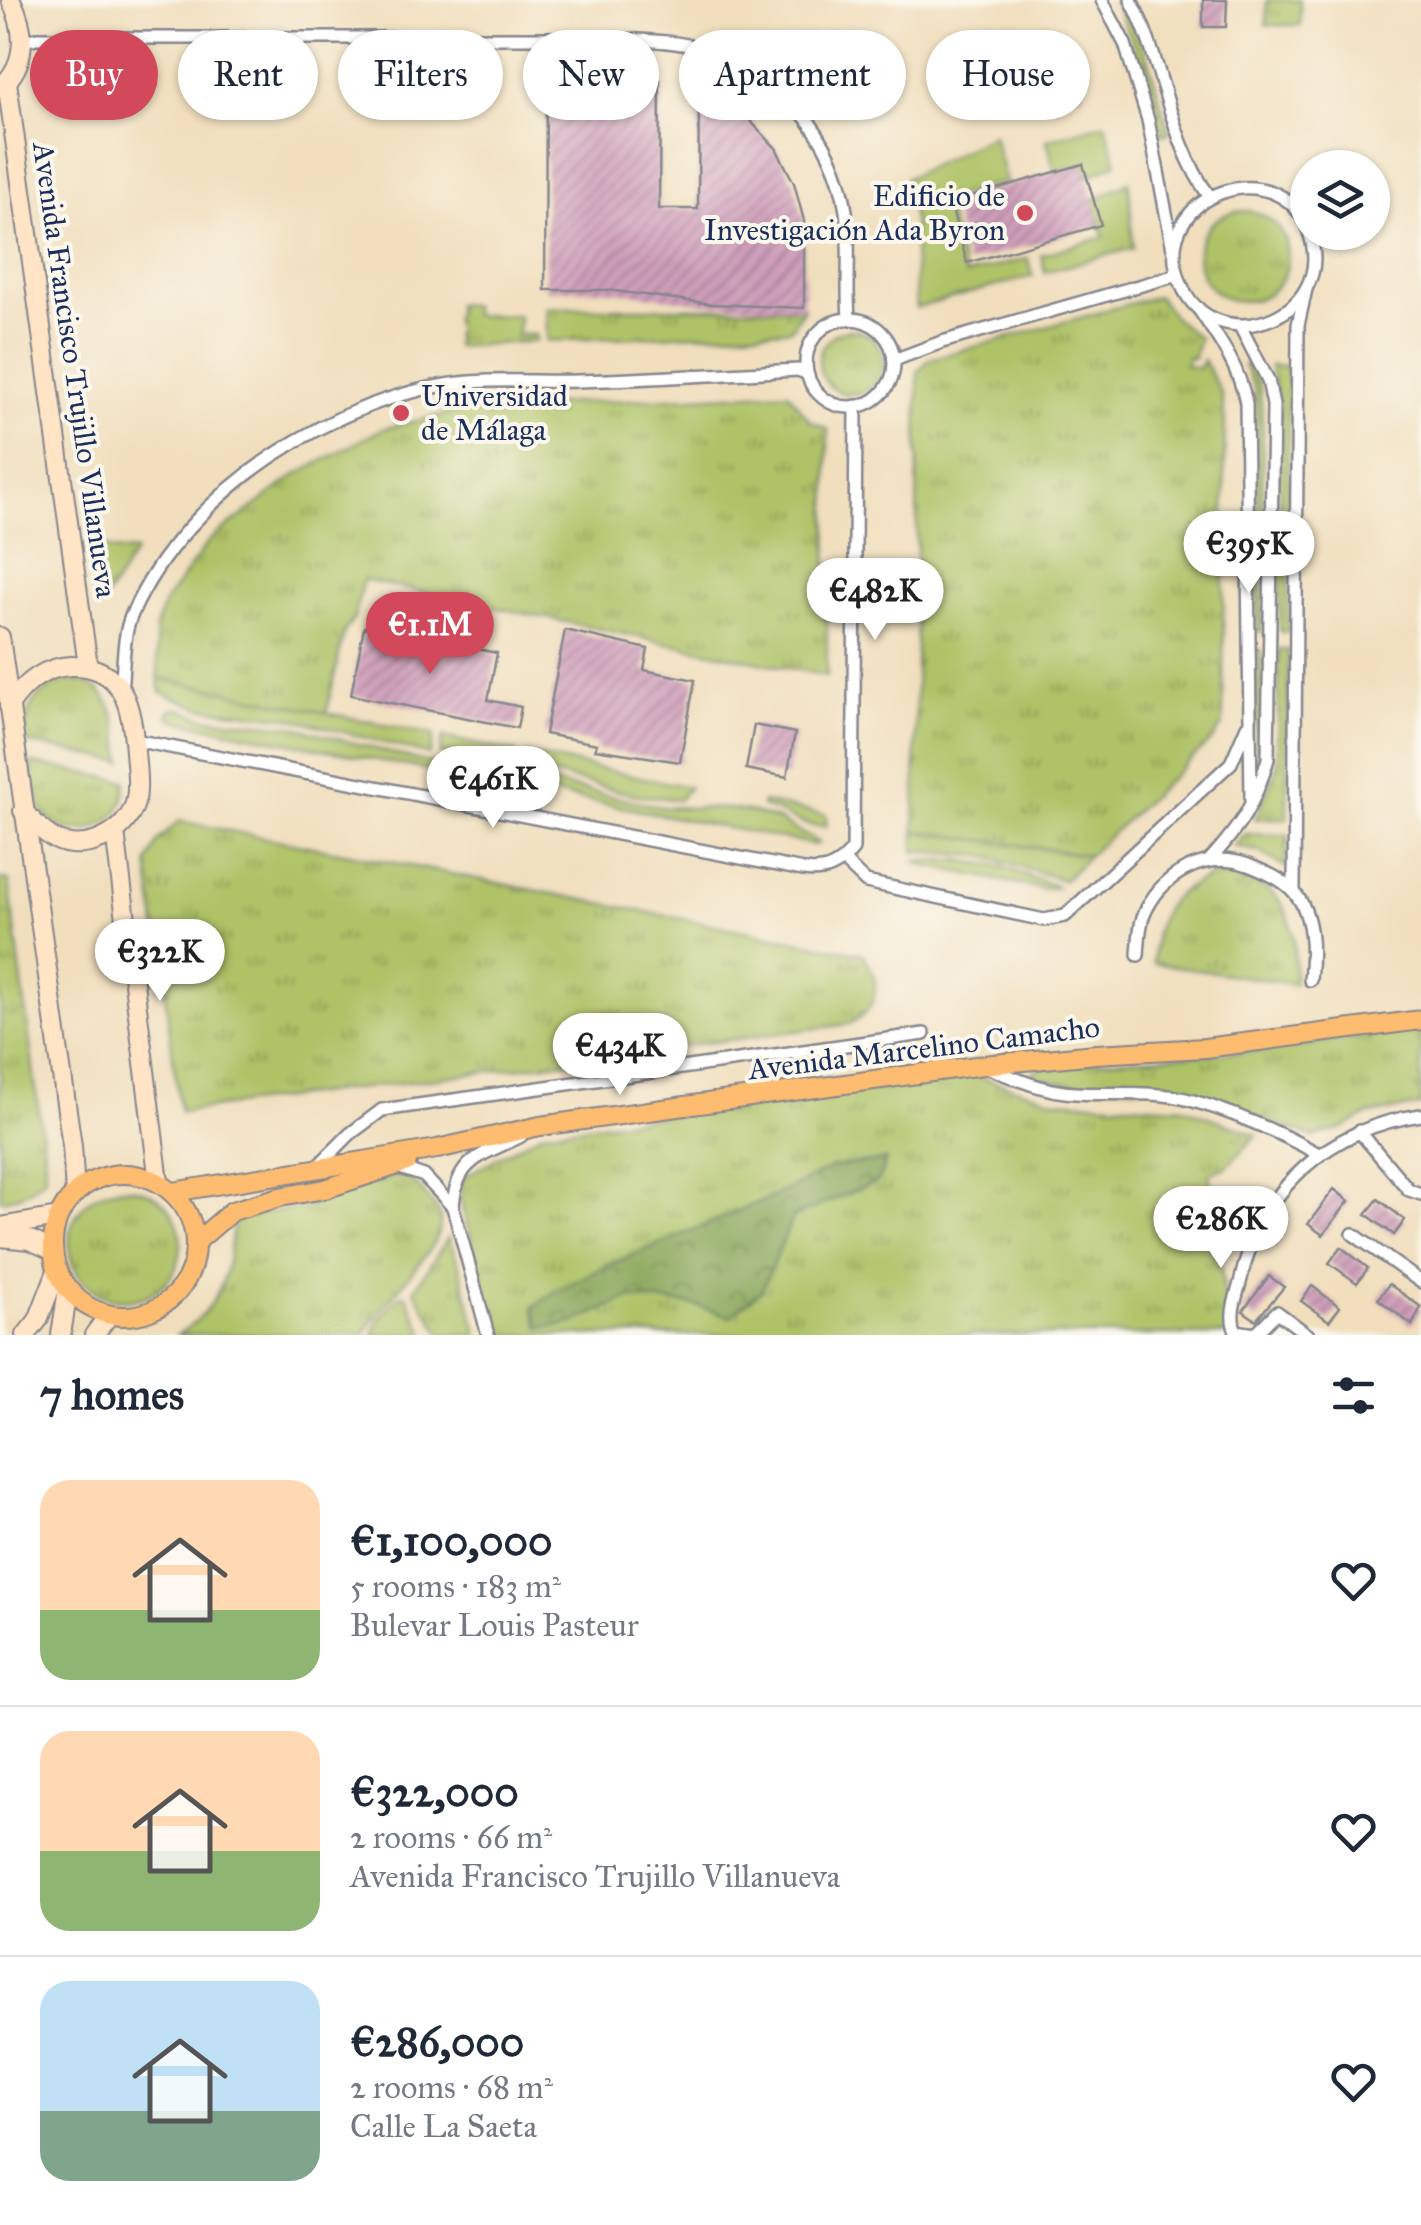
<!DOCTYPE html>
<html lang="en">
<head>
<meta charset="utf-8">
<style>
	body { margin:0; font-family:"IM FELL Great Primer",serif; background:#f6f6f7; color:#1f2937; height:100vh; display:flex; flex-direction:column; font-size:38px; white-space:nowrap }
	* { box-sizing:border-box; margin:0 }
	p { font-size:32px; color:#747a83 }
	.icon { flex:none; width:55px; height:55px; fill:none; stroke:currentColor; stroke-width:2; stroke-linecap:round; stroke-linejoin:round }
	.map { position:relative; height:1335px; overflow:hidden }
	.sheet { display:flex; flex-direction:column; background:#fff; flex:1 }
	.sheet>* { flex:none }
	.banner { position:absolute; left:30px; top:30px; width:1362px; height:90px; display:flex; gap:20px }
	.controls { position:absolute; left:1290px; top:150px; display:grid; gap:20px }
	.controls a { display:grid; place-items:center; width:100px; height:100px; border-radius:50%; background:#fff; box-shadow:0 2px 8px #0004; font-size:50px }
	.price { position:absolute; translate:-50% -85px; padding:0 22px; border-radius:35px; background:#fff; color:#222; font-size:32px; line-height:65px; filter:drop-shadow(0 2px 5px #0008) }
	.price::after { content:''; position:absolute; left:50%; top:60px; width:30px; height:22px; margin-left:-15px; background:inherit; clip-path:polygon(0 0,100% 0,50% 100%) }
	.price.current { background:#d1495b; color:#fff }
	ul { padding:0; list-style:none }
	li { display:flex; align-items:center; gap:30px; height:250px; padding:0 40px }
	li+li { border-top:2px solid #e0e1e3 }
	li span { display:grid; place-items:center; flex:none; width:280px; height:200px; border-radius:30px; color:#555 }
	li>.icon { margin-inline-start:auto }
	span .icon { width:120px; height:120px; fill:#fffc; stroke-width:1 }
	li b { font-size:42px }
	h2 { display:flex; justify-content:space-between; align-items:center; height:120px; padding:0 40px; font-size:42px }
	.chip { padding:0 35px; border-radius:45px; background:#fff; box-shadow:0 2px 8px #0004; font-size:35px; line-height:90px }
	.chip.current { background:#d1495b; color:#fff }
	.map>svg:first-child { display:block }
</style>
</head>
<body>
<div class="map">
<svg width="1421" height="1335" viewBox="0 0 1421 1335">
	<defs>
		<pattern id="grass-tufts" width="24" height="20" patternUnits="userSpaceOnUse" patternTransform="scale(2.5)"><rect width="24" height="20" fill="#afc266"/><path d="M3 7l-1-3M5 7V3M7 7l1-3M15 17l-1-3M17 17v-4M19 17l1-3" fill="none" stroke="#8e9e57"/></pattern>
		<pattern id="forest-crowns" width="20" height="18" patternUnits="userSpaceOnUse" patternTransform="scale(2.5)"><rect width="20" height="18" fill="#8ba85b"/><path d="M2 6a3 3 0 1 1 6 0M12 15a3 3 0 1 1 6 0" fill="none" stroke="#71894e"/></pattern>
		<pattern id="building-hatch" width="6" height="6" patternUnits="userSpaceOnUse" patternTransform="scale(2.5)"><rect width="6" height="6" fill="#cf9eba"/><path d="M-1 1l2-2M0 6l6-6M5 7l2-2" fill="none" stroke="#a7819a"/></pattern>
	</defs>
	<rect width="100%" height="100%" fill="#fbf7ec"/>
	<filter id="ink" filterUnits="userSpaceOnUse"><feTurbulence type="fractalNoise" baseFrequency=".01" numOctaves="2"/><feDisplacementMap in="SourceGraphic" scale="20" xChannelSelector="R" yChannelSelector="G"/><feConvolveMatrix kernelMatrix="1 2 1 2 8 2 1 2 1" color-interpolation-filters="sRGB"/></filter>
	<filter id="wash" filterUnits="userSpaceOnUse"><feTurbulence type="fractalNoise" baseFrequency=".0048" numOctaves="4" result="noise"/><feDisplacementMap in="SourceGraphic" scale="40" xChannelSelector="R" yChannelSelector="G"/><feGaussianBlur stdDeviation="2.25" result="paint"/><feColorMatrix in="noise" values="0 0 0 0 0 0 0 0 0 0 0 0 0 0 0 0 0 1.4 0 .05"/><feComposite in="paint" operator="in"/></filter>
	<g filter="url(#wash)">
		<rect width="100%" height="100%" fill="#f0debc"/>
		<!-- grass -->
		<g fill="url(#grass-tufts)" stroke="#657862" stroke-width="2.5">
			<path d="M1114,0H1123L1148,58L1169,133L1162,135L1139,59Z"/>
			<path d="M1267,0H1300V25H1266Z"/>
			<circle cx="1243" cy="256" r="45"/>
			<path d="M1158,296L1173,317L1199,338L1193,358L1188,357L1185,365L1199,368L1203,360L1221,393L1225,420L1223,724L1214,738L1089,855L915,831L918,371L930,359Z"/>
			<path d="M456,304L472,305L473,315L519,316L518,334L536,335V341L455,347Z"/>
			<path d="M546,308H804L792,328L786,330L547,341Z"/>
			<circle cx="851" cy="362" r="32"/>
			<path d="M1244,365H1252L1260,389L1263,433L1262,632L1257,631V422L1254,388Z"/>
			<path d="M1270,366H1288V632H1280V407Z"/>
			<path d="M788,392L810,421L828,429L827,676L363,580L354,619L344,632L326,715L159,678L155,629L164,603L210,540L296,475L382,429L473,408Z"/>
			<path d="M95,542L112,550L135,552L106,598L103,597Z"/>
			<path d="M1257,650H1262L1263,755L1256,773Z"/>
			<path d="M1279,650H1288L1287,818L1255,819L1277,768Z"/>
			<path d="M67,681C115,679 117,726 123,762L27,743C22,711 35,689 67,681Z"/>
			<path d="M31,763L126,781C125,788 125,798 122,804C105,836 62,840 42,810C34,798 33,778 31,763Z"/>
			<path d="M179,821L863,954C882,982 880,1008 849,1024L180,1112L148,863L158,841Z"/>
			<path d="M1245,834L1288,835L1285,867L1257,851L1234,846Z"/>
			<path d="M1216,875C1287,878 1299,921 1294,984L1153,963C1154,913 1168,891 1216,875Z"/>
			<path d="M0,879L9,881L45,1160V1177C30,1191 20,1197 0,1200Z"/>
			<path d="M1421,1028V1106L1370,1114L1341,1129L1313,1137L1176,1088L1072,1084L1038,1078L1033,1071L1048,1064L1273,1050Z"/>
			<path d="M969,1074L1056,1100L1183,1107L1257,1135L1225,1168L1209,1174L1228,1322L1236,1335H498L462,1208L460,1183L469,1174L543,1132Z"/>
			<path d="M396,1175L409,1177L438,1210C455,1242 378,1302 364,1335H177C208,1317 224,1290 229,1255C231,1243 231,1233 235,1222L251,1214L303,1208Z"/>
			<circle cx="125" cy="1244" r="56"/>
			<path d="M448,1238L458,1262L478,1335H442L414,1290Z"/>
			<path d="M406,1295L425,1335H373L379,1319L399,1296Z"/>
		</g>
		<!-- forest -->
		<path fill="url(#forest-crowns)" stroke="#536c5c" stroke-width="2.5" d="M886,1160L878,1181L793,1217L762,1290L730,1316L694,1305L630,1298L570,1324L540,1328L533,1307L557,1290L613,1263L770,1198L833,1167Z"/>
		<!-- garden -->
		<g fill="#afc266" stroke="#657862" stroke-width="2.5">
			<path d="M1105,123L1117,163L1087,177L1083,165L1055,172L1047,140Z"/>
			<path d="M993,135L1006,181L944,200L965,275L1028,258L1033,276L916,308L913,220L905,179Z"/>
			<path d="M1129,182L1133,248L1045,272L1041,255L1104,237L1093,200Z"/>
			<path d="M159,678L434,735L430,755L287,717L200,708L161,692Z"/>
			<path d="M177,708L204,718L291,726L428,763H459L476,773L479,780L178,721L168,716L170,711Z"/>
			<path d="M443,737L515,752L517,767L506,764L507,756L489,752L487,759L440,754Z"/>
			<path d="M528,754L689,787L679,800L631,794L531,769Z"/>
			<path d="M531,779L662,807L731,809L755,813L778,820L819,843L815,845L529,789Z"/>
			<path d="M763,802L826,815L827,826C804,829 785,813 762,806Z"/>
			<path d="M915,831L1089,855L1064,880L983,856L915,851Z"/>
			<path d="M958,860L1002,867L1058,887L1044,889L922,865L917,861Z"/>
		</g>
		<g id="blocks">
			<!-- building -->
			<g fill="url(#building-hatch)">
				<path d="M1203,0H1227L1226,27H1203Z"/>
				<path d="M1080,63L1083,95L1062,96L1061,89L1054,90L1053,64Z"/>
				<path d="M546,79L660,80L659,209H698L699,90L741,111L776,148L794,183L804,221V308L712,304L607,290H545Z"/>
				<path d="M1083,164L1101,225L967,263L950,202Z"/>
				<path d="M364,627L497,653L488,700L521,707L517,728L351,695Z"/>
				<path d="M565,630L648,649L644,670L695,680L680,762L595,749L597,744L545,734Z"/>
				<path d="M754,725L795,733L787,777L746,769Z"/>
				<path d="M1334,1189L1349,1201L1323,1235L1308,1224Z"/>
				<path d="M1378,1199L1405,1220L1394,1235L1366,1214Z"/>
				<path d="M1341,1247L1368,1268L1357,1283L1329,1263Z"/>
				<path d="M1269,1276L1284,1287L1256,1320L1243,1311Z"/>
				<path d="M1389,1284L1421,1307L1412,1325L1378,1299Z"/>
				<path d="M1312,1286L1340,1307L1329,1321L1301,1301Z"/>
			</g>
		</g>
	</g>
	<g filter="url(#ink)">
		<use href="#blocks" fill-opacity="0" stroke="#86868d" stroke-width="2.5"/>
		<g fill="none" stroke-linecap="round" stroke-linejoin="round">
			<defs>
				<g id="street">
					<path d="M1102,0L1125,44L1148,120L1173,249"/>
					<path d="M1131,0C1164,62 1168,140 1210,197"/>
					<path d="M24,41L37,38H603C639,40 675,40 709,50C780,70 836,139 846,211C851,246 846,283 849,318"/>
					<path d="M1308,229C1277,151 1153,194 1178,275C1204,365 1341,322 1309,232"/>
					<path d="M1198,308C1219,339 1239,366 1246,403L1251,801"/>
					<circle cx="850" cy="363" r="44"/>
					<path d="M894,360L942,342L1177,275"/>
					<path d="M121,690C124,666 122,636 132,614C186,492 338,393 470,382C505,379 542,382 577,381C651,379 724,374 798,370L806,373"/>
					<path d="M134,740L803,870C825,873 839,867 853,849L856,406"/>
					<path d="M844,861L866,882L1044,920L1065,916L1231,763L1247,726"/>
					<path d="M1209,861C1242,824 1254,806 1268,759L1273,405L1268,380L1240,326"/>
					<path d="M1294,892L1298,325L1306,289"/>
					<path d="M1138,955C1139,943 1139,929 1143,917C1160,874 1205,850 1248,865C1263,871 1283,879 1294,892C1314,915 1313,952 1310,980"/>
					<path d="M987,1067C1016,1079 1043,1091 1075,1093C1113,1095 1153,1090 1190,1100C1233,1112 1278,1132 1317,1153"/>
					<path d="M1359,1131L1409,1190L1421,1194"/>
					<path d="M317,1167L350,1134L382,1110L924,1034"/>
					<path d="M397,1167L424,1176L453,1207"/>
					<path d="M1353,1234L1421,1282"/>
					<path d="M488,1335L453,1207C456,1158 482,1156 521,1136"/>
					<path d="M1308,1335L1277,1312L1255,1334L1236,1331C1228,1315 1237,1296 1241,1279C1261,1188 1329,1128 1421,1115"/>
				</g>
				<g id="secondary">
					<path d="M7,82L88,666"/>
					<path d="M0,88C28,64 26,30 11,0"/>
					<path d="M0,637L72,1146L75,1193"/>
					<path d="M9,706C24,684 43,667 71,666C125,665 132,709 135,752C136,767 139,784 136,799C130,829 95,850 65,843C48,839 35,823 23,811"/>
					<path d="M115,832L159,1182"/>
					<path d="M0,1227L58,1217"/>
					<path d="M0,1237L30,1240L52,1250"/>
					<path d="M26,1335L38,1320L57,1271"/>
					<path d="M61,1335L68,1289"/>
					<path d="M94,1335L109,1315"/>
				</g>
				<g id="primary">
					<circle cx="124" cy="1245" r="71"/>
					<path d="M173,1192L437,1149L540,1126L983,1065L1096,1054L1205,1048L1421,1020"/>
					<path d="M196,1242L232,1211L280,1197L325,1189L407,1162"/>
				</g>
			</defs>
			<!-- street casing -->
			<use href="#street" stroke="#86868d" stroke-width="16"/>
			<!-- secondary casing -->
			<use href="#secondary" stroke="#86868d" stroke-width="22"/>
			<!-- primary casing -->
			<use href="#primary" stroke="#86868d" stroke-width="22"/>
			<!-- street -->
			<use href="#street" stroke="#fff" stroke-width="11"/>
			<!-- secondary -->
			<use href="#secondary" stroke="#ffe4c6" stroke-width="18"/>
			<!-- primary -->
			<use href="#primary" stroke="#febc70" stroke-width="18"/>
		</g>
	</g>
	<!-- markers -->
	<g fill="#d1495b" stroke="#fbf7ec" stroke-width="4">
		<circle cx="1025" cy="213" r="10"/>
		<circle cx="401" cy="413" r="10"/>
	</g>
	<g text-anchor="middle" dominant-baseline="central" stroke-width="8" stroke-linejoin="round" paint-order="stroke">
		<!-- poi labels -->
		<g font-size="30" fill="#1b2f5e" stroke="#fbf7ec" text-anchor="end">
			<text x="1005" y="196">Edificio de<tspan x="1005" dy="34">Investigación Ada Byron</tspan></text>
			<text x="421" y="396" text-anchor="start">Universidad<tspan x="421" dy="34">de Málaga</tspan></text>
		</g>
		<!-- street labels -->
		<g font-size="30" fill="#1b2f5e" stroke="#fbf7ec">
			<text transform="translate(75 370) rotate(82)">Avenida Francisco Trujillo Villanueva</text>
			<text transform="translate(924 1048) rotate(-7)">Avenida Marcelino Camacho</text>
		</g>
	</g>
</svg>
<div class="controls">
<a><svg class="icon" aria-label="layers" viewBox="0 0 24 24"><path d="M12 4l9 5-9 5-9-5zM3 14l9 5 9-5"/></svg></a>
</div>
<b class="price" style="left:1249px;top:596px">€395K</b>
<b class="price" style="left:875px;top:643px">€482K</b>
<b class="price current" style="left:430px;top:677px">€1.1M</b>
<b class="price" style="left:493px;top:831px">€461K</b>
<b class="price" style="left:160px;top:1004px">€322K</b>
<b class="price" style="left:620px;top:1098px">€434K</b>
<b class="price" style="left:1221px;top:1271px">€286K</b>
<div class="banner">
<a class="chip current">Buy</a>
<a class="chip">Rent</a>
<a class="chip">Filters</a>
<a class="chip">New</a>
<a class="chip">Apartment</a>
<a class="chip">House</a>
</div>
</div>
<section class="sheet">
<h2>7 homes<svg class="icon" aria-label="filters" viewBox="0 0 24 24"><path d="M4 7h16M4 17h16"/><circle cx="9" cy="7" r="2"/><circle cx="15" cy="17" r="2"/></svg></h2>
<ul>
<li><span style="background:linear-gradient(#ffd9b3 65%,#8fb573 0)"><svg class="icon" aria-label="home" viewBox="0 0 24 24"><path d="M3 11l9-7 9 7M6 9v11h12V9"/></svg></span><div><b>€1,100,000</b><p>5 rooms · 183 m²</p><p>Bulevar Louis Pasteur</p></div><svg class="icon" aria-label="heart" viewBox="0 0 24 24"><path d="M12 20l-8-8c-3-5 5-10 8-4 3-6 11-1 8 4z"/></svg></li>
<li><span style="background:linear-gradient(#ffd9b3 60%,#8fb573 0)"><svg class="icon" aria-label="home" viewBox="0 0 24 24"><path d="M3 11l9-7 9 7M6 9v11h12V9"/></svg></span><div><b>€322,000</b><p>2 rooms · 66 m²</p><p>Avenida Francisco Trujillo Villanueva</p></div><svg class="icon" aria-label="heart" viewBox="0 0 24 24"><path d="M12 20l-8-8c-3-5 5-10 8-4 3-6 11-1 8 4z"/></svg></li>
<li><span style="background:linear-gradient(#bfe0f5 65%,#7fa58c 0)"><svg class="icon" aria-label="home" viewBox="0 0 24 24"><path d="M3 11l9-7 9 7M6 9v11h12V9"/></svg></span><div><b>€286,000</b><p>2 rooms · 68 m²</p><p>Calle La Saeta</p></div><svg class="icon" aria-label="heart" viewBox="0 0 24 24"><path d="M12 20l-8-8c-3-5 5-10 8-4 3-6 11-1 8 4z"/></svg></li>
</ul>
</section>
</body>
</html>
